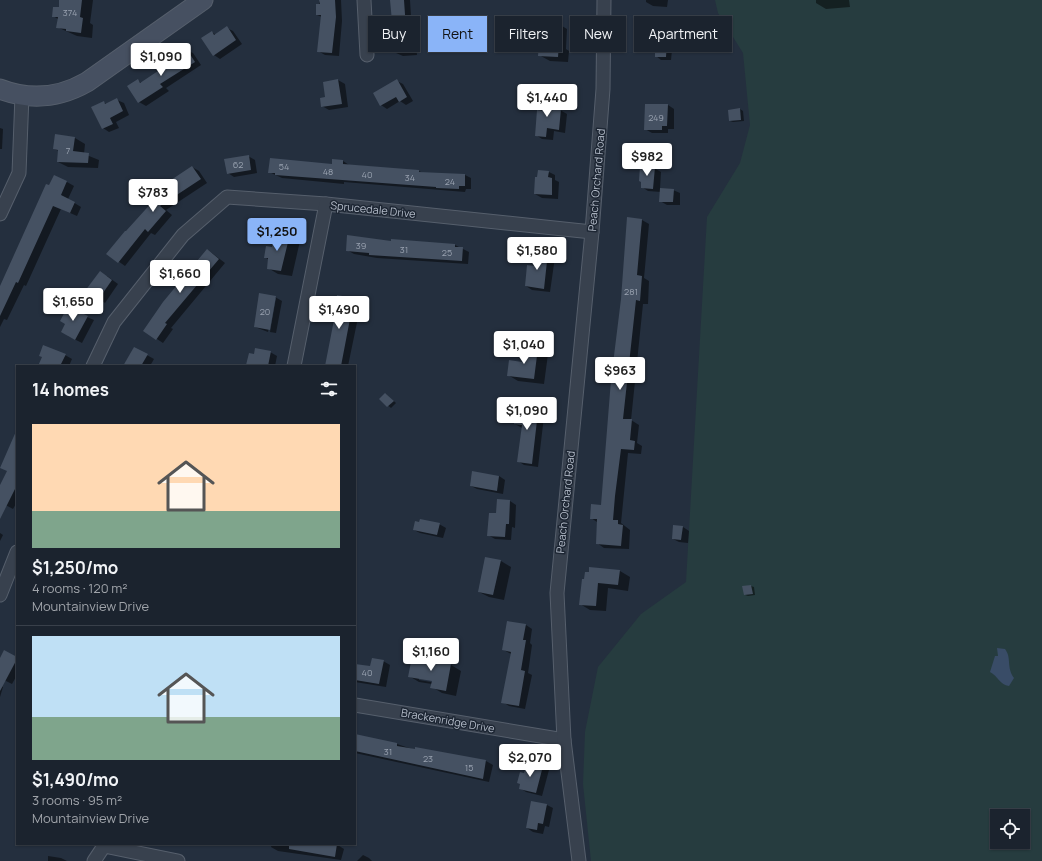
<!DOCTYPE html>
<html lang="en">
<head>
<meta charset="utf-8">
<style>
	body { margin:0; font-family:Manrope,sans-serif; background:#242b36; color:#f1f3f6; height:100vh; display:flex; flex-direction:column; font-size:15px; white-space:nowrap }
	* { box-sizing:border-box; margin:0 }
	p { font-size:13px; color:#a0a4aa }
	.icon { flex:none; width:22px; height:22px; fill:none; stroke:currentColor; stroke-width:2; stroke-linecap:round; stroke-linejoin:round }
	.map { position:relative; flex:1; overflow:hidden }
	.details { position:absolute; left:16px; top:365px; width:340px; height:480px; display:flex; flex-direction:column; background:#1b232e; border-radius:0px; box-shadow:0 1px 3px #0004,0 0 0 1px #39404a }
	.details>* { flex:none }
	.guide { position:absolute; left:368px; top:16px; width:380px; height:36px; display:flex; gap:8px }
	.tools { position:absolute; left:990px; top:809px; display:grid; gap:8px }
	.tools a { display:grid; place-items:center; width:40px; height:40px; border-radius:0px; background:#1b232e; box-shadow:0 1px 3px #0004,0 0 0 1px #39404a; font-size:20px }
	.price { position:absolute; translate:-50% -34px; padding:0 9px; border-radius:4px; background:#fff; color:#222; font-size:13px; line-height:26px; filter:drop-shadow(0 1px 2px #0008) }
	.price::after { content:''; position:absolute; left:50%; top:24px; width:12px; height:9px; margin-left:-6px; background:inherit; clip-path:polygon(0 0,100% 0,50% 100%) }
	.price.active { background:#8ab4f8; color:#111 }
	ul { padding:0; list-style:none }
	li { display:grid; align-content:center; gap:8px; height:212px; padding:0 16px }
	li+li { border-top:1px solid #39404a }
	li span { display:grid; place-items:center; height:124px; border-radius:0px; color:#555 }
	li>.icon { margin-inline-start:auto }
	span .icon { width:72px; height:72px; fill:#fffc; stroke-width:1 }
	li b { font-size:17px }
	h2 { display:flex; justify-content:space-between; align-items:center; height:48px; padding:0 16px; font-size:17px }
	.chip { padding:0 14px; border-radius:0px; background:#1b232e; box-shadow:0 1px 3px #0004,0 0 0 1px #39404a; font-size:14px; line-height:36px }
	.chip.active { background:#8ab4f8; color:#111 }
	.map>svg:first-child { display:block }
</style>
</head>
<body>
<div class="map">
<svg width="1042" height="861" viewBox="0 0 1042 861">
	<rect width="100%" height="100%" fill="#242f3e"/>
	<!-- green -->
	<path fill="#263c3f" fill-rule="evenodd" d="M715,0H1042V861H591L583,784L585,732L598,667L641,614L686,582L707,217L740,163L750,125L743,53L718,13ZM997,816H1023V842H997Z"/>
	<!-- water -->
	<path fill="#394c67" d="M997,648L1005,649C1012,658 1006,667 1014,678L1009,686C1000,685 998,676 990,672L995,656H998Z"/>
	<!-- shadow -->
	<g fill="#0007" fill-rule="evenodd">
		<path d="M60,0H93L90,23L93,25L92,38L77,36L57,27L58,19L53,16L60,8Z"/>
		<path d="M320,0H341L342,21L339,56L325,55L318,51L322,17L317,15Z"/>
		<path d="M391,0H410L412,32L415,34L417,55L403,56L396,53Z"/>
		<path d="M646,0H668L667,7L653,6L646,2Z"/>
		<path d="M816,0H849L850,7L826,9L816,3Z"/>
		<path d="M557,23L567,29L566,49L569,51L568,62L550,61L539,55L540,45L535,42L541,32Z"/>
		<path d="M654,26L668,27L674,30L671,60H661L656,56V47L652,44Z"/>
		<path d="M227,28L233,31L242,44L220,59L214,55L212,32L216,35Z"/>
		<path d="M186,50L193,53L201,65L166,88L169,91L146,106L139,102L129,86L138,81L142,83L165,68Z"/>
		<path d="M338,80L345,84L348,107L329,110L322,106Z"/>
		<path d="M397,81L403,84L413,101L406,105L400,101L387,109L381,105Z"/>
		<path d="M545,99L554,100L561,104L560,110L567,114L565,133L554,131L553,140L542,139L536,135L543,112Z"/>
		<path d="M117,100L124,103L129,115L116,122L119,128L109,132L103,128L104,103L107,104Z"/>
		<path d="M668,105L674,109V129H668V133H652L645,129Z"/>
		<path d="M740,109L743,111L744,121L733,122L730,121Z"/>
		<path d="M0,128L3,129L2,149H0Z"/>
		<path d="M75,138L85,144L84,154L99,160L98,168L68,167L58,162L59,151L54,149Z"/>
		<path d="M248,156L255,160L257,173L234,177L228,173Z"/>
		<path d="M343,161L349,165L419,171L423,173L465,175L471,178V189H466L465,192L344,182V184L282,178L269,172L333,165Z"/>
		<path d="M192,167L199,171L207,183L166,210L172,215L155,235L151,233L125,266L108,254Z"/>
		<path d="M654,168L661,172L660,189L673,190L680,193V205H667L660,201L661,192L648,191L642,187Z"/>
		<path d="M549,172L555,175V180L559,182L558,199L542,198L535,194Z"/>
		<path d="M67,182L74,186L68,199L81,207L77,216L61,209L26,286L24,285L7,320L4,319L0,327V288L49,187Z"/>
		<path d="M642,220L649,224L644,278L649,281L648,304H643L631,420L639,425L637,443L642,446L641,454L628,453L621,523L630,530L629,549L604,548L597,543V522L591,518L602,506Z"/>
		<path d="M290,235L300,241L292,276L278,274L268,268L269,260L265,257L273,248Z"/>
		<path d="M392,242L455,245L469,252L468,264L377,258L354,254L347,250Z"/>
		<path d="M208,250L225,263L171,328L173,329L163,343L145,331Z"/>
		<path d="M538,252L548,253L555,257L550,292L532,290L526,286L536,267Z"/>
		<path d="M107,276L118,284L105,303L87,291Z"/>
		<path d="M260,294L275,297L282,301L276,333L270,332L276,298H274L268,332L255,327Z"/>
		<path d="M337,296L354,299L361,303L348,366H326L334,326L335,313L332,311Z"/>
		<path d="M87,317L94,320L82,343L68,336L66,324Z"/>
		<path d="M134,348L154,359L150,366H125Z"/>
		<path d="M537,349L548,354L544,384L518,381L508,375Z"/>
		<path d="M270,352L277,356L275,366L248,365L254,355Z"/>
		<path d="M65,355L72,359L69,366H39Z"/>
		<path d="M386,394L396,403L391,408L380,399Z"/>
		<path d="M538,404L545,408L538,467L524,465L518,461L522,428L515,424Z"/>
		<path d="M17,442V502L13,509L0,502V487L8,471Z"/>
		<path d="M499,476L505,480L503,494L477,489L471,486Z"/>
		<path d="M510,501L516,505L515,528L512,527L511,540L495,539L488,535L497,514Z"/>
		<path d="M439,524L446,528L443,538L420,533L414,530Z"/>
		<path d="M683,527L689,531L688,543L679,542L673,539Z"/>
		<path d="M0,533L3,535L0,541Z"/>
		<path d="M486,559L501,561L511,567L504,600L489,597L479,592Z"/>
		<path d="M620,571L630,577L628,591L608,588L606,611L590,610L580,604L583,580Z"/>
		<path d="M751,586L754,587L755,595L748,596L745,595Z"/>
		<path d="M526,625L532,629L530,643L532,645L528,673L532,675L525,709L509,706L503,702L511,654L504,650Z"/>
		<path d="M17,658V675L12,684L0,678V660Z"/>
		<path d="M383,661L390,665L386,687L355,682V665L371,668Z"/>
		<path d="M451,665L461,671L456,696L442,693L432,687V684L419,682L409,676ZM419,678L437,681V683L419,680Z"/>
		<path d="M0,685L3,687L0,697Z"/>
		<path d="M355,736L397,744L415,750L416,748L486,761L493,765L489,782L355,753Z"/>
		<path d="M542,767L549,770L542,796L526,792L520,788L525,774Z"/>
		<path d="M547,805L553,808L549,827L545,826L543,834L533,832L527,828Z"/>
		<path d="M272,844H336L344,849L341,860L278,851L271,847Z"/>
		<path d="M363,855L369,858L372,861H357Z"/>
		<path d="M48,856L61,858L67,861H48Z"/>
	</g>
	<!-- building -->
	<g fill="#455162">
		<path d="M59,0H82L80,17L83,18L81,33L66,31V29L56,28L58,17H52L53,7H59Z"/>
		<path d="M319,0H335L336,17L332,53L317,52L321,15H316V4H320Z"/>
		<path d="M390,0H404L406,29H408L411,51L395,53Z"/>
		<path d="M540,21L557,22L556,44H559L558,57L538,56L539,43H534L535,31H540Z"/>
		<path d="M653,25L668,26L666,57H655V45H651Z"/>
		<path d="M227,26L236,40L213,56L201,38L212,31L214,35Z"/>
		<path d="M186,48L195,62L160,84L163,87L138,103L127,86L138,79L140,83L164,67L174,60L172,58Z"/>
		<path d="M338,79L342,104L321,107L320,98L325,97L323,82Z"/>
		<path d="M397,79L407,97L399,102L396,97L380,106L373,93Z"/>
		<path d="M117,98L123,111L110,118L113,124L102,129L91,107L104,101L105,104Z"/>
		<path d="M544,98L554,99L553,108L561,109L559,130L547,128L546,137L535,136L537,110L542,111Z"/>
		<path d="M645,104H668L667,126H662V130H644Z"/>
		<path d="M740,108L741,120L729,121L728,110Z"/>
		<path d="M55,134L75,137L73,151L89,153L88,163L57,162L58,150L53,149Z"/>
		<path d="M249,155L251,170L227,174L224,159Z"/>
		<path d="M270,158L332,164V159L343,160V164L419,170V172L465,174V186H459V189L436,188V187L275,175V173H268Z"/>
		<path d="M192,166L201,179L160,206L166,211L148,232L145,229L118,263L106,254L125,231H126L164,189L162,186Z"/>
		<path d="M640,166L655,167L653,189L641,188V182L639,181Z"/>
		<path d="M538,170L549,171L548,177L552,178V195L534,194L535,177H537Z"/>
		<path d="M54,175L67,181L61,195L75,202L70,213L53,206L18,283L16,282L0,316V286L46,184L49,185Z"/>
		<path d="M660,188L674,189L673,202H659Z"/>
		<path d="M627,217L642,219L637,275L642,276L640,301L636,300L623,419H632L630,440L635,441L634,450L621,449L615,496L613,520H618V524L623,525L621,546L596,544L597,519H590L591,504L601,505L611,380L621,299Z"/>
		<path d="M275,232L290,234L281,271L267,269L268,258H264L266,246L272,247Z"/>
		<path d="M347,235L391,241V239L455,244V247H463L462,261L369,255V253L346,251Z"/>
		<path d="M207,249L219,259L165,323L167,324L156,340L143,331L163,302Z"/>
		<path d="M537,250L548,252L544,289L525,286L527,265L535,266Z"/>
		<path d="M100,271L112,280L98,300L85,291Z"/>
		<path d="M259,293L276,296L270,330L254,327Z"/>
		<path d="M337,295L354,298L341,366H325L333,325L334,312H331L333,301H336Z"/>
		<path d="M68,306L88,316L75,340L61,332L65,324L60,321Z"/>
		<path d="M43,345L66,354L60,366H38L42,357L39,356Z"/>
		<path d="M524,346L538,348L534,379L507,376L509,360L522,362Z"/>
		<path d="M134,347L148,354L141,366H123Z"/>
		<path d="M255,348L271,351L268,366L246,365L249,353L254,354Z"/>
		<path d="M385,393L394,401L387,407L379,399Z"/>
		<path d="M525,401L539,403L532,464L517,462L522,425L514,424L516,412L523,413Z"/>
		<path d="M17,429V485L0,519V485L7,471L0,468Z"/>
		<path d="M472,471L499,476L497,491L470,486Z"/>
		<path d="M497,499L510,500L509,524H506L505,537L487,536L489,513H496Z"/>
		<path d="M420,519L440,523L437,535L413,530L415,521L419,522Z"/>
		<path d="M673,525L683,526L681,540L672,539Z"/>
		<path d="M485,557L501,560L493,595L478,592Z"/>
		<path d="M589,567L620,570L618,585L598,583L596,606L579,605L582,579H584L585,572H589Z"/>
		<path d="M751,585L753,594L744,595L742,586Z"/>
		<path d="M507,621L526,624L523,640H526L521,670L525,671L519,706L501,703L511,652L502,650Z"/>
		<path d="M4,650L17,657V659L0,691V658Z"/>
		<path d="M412,657L451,664L446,691L430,688L432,681L408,677Z"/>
		<path d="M372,658L384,660L379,684L355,680V664L370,666Z"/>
		<path d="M355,734L397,743V746L415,749V747L486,760L483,779L355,751Z"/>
		<path d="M527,762L543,766L536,793L519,789L520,784L517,783L520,772L524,773Z"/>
		<path d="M531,801L547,804L543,824L538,823L537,830L526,828Z"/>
		<path d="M289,844H337L335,857L289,849Z"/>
	</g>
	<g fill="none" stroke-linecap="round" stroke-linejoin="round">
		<defs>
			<g id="street">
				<path d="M364,0L367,55"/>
				<path d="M0,214L19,173L22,95"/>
				<path d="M93,366L114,322L183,235L227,197L326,204L592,232"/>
				<path d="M294,366L326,204"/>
				<path d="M0,595L17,552"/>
				<path d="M355,705L564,740"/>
				<path d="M94,861L104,846L178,861"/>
				<path d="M579,861L564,740L557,593L592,232L603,89L604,0"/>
			</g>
			<path id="secondary" d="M0,89C31,101 59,98 87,82L203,0"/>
		</defs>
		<!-- street casing -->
		<use href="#street" stroke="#565f6c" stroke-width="15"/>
		<!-- secondary casing -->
		<use href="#secondary" stroke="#565f6c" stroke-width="21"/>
		<!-- street -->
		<use href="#street" stroke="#38414e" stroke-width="13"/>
		<!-- secondary -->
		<use href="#secondary" stroke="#465061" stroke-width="19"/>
	</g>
	<g text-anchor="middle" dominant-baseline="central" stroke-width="3" stroke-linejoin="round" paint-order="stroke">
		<!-- number labels -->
		<g font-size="9" fill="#98a1af">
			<text x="70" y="12">374</text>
			<text x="656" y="117">249</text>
			<text x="68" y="150">7</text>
			<text x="238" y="164">62</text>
			<text x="284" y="166">54</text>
			<text x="328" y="171">48</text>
			<text x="367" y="174">40</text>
			<text x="410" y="177">34</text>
			<text x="450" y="181">24</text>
			<text x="361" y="245">39</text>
			<text x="404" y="249">31</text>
			<text x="447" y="252">25</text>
			<text x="631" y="291">281</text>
			<text x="265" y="311">20</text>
			<text x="367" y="672">40</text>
			<text x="388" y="751">31</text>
			<text x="428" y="758">23</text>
			<text x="469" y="767">15</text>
		</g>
		<!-- street labels -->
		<g font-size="11" fill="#b4bcc9" stroke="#1d2633">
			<text transform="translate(596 180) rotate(-85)">Peach Orchard Road</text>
			<text transform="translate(373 209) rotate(6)">Sprucedale Drive</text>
			<text transform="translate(565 502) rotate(-84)">Peach Orchard Road</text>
			<text transform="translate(448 720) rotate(10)">Brackenridge Drive</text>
		</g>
	</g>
</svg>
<div class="tools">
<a><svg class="icon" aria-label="locate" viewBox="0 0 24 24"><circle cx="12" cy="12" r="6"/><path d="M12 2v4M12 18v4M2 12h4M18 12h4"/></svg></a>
</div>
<b class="price" style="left:161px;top:77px">$1,090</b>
<b class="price" style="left:547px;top:118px">$1,440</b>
<b class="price" style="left:647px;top:177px">$982</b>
<b class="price" style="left:153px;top:213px">$783</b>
<b class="price active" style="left:277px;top:252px">$1,250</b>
<b class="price" style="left:537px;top:271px">$1,580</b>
<b class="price" style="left:180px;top:294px">$1,660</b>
<b class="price" style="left:73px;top:322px">$1,650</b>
<b class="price" style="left:339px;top:330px">$1,490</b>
<b class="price" style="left:524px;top:365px">$1,040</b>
<b class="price" style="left:620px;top:391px">$963</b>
<b class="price" style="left:527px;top:431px">$1,090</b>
<b class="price" style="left:431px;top:672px">$1,160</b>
<b class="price" style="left:530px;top:778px">$2,070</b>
<div class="guide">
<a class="chip">Buy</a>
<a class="chip active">Rent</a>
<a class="chip">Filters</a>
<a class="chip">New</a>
<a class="chip">Apartment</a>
</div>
<section class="details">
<h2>14 homes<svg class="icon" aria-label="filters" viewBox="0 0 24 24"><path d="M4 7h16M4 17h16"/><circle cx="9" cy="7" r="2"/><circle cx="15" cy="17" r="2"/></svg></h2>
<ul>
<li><span style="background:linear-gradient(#ffd9b3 70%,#7fa58c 0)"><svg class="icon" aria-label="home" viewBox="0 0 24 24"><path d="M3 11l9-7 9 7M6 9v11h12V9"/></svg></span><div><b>$1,250/mo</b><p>4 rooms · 120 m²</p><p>Mountainview Drive</p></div></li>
<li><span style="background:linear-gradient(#bfe0f5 65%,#7fa58c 0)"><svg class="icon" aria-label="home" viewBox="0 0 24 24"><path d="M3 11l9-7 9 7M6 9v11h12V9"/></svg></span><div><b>$1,490/mo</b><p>3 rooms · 95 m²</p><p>Mountainview Drive</p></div></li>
</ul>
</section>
</div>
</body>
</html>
